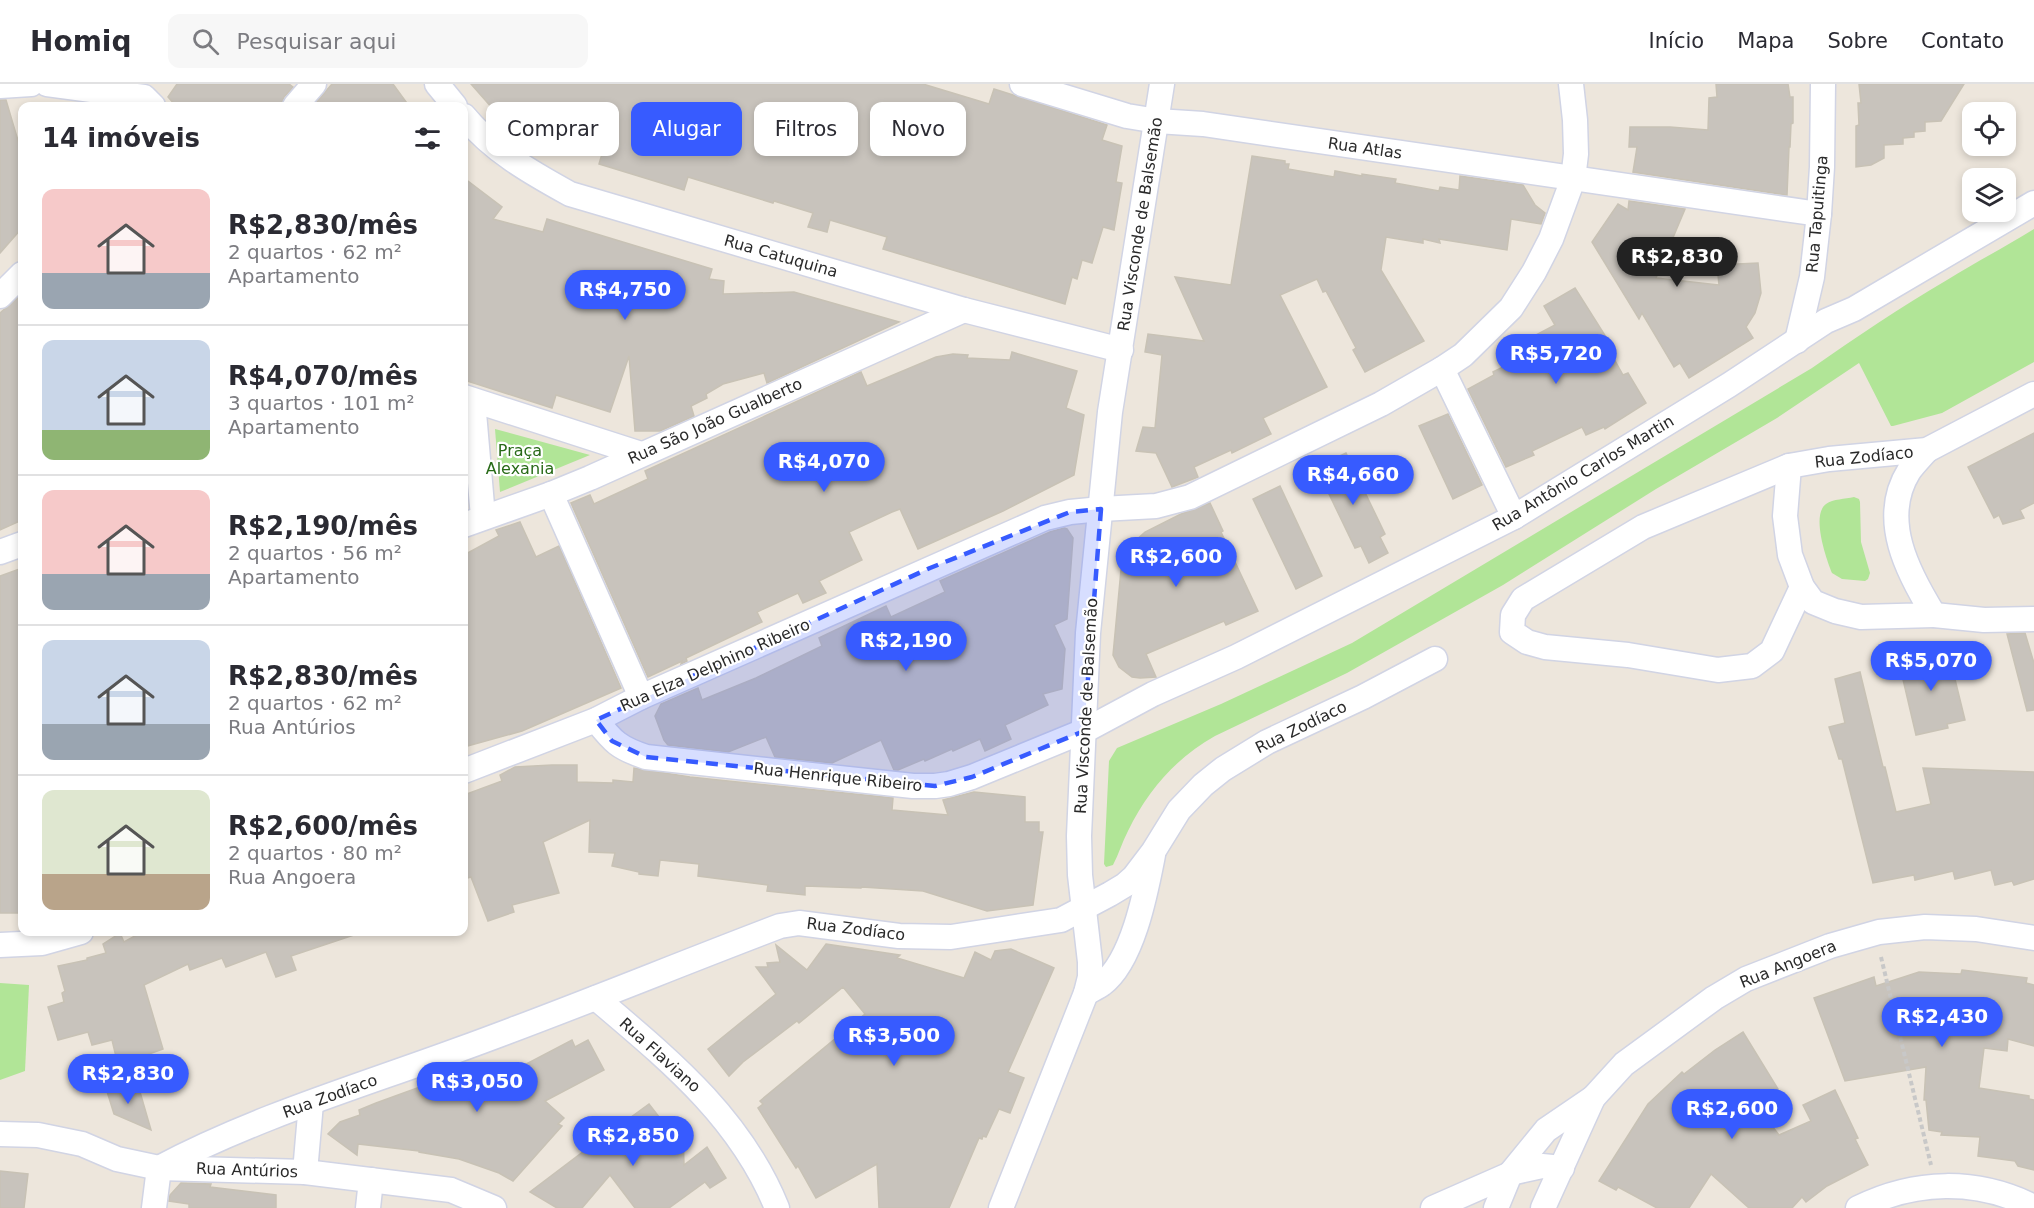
<!DOCTYPE html>
<html lang="pt">
<head>
<meta charset="utf-8">
<style>
	body { margin:0; font-family:"DejaVu Sans",sans-serif; background:#f7f7f7; color:#2b2b33; height:100vh; display:flex; flex-direction:column; font-size:22px; white-space:nowrap }
	* { box-sizing:border-box; margin:0 }
	p { font-size:20px; color:#7c7c81 }
	.icon { flex:none; width:33px; height:33px; fill:none; stroke:currentColor; stroke-width:2; stroke-linecap:round; stroke-linejoin:round }
	.map { position:relative; flex:1; overflow:hidden }
	.side { position:absolute; left:18px; top:18px; width:450px; height:834px; display:flex; flex-direction:column; background:#fff; border-radius:12px; box-shadow:0 3px 9px #0003 }
	.side>* { flex:none }
	.hud { position:absolute; left:486px; top:18px; width:570px; height:54px; display:flex; gap:12px }
	.buttons { position:absolute; left:1962px; top:18px; display:grid; gap:12px }
	.buttons a { display:grid; place-items:center; width:54px; height:54px; border-radius:12px; background:#fff; box-shadow:0 3px 9px #0003; font-size:30px }
	.price { position:absolute; translate:-50% -51px; padding:0 14px; border-radius:21px; background:#375bff; color:#fff; font-size:20px; line-height:39px; filter:drop-shadow(0 2px 3px #0008) }
	.price::after { content:''; position:absolute; left:50%; top:36px; width:18px; height:14px; margin-left:-9px; background:inherit; clip-path:polygon(0 0,100% 0,50% 100%) }
	.price.current { background:#222; color:#fff }
	ul { padding:0; list-style:none }
	li { display:flex; align-items:center; gap:18px; height:150px; padding:0 24px }
	li+li { border-top:2px solid #e1e1e2 }
	li span { display:grid; place-items:center; flex:none; width:168px; height:120px; border-radius:12px; color:#555 }
	li>.icon { margin-inline-start:auto }
	span .icon { width:72px; height:72px; fill:#fffc; stroke-width:1 }
	li b { font-size:26px }
	h2 { display:flex; justify-content:space-between; align-items:center; height:72px; padding:0 24px; font-size:26px }
	.tag { padding:0 21px; border-radius:12px; background:#fff; box-shadow:0 3px 9px #0003; font-size:21px; line-height:54px }
	.tag.current { background:#375bff; color:#fff }
	header { display:flex; align-items:center; gap:36px; box-sizing:border-box; height:84px; padding:0 30px; background:#fff; border-bottom:2px solid #e1e1e2 }
	header strong { font-size:28px }
	nav { display:flex; gap:33px; margin-inline-start:auto; font-size:21px }
	.search { width:420px; height:54px; background:#f7f7f7; display:flex; align-items:center; gap:15px; box-sizing:border-box; padding:0 21px; border-radius:12px; color:#7c7c81; font-size:22px }
	.map>svg:first-child { display:block }
</style>
</head>
<body>
<header>
<strong>Homiq</strong>
<div class="search"><svg class="icon" aria-label="search" viewBox="0 0 24 24"><circle cx="10" cy="10" r="6"/><path d="M15 15l6 6"/></svg>Pesquisar aqui</div>
<nav><a>Início</a><a>Mapa</a><a>Sobre</a><a>Contato</a></nav>
</header>
<div class="map">
<svg width="2034" height="1124" viewBox="0 0 2034 1124">
	<rect width="100%" height="100%" fill="#ede6dc"/>
	<!-- green -->
	<g fill="#b1e597">
		<path d="M2034,145V278L1942,329L1893,342H1891L1859,279L1777,334L1656,405L1503,501L1347,589L1215,652C1176,674 1148,706 1128,747C1122,758 1119,770 1113,781L1106,783L1104,780L1109,677L1117,664L1221,620L1352,559L1812,284C1856,253 1901,223 1947,196C1976,178 2005,163 2034,145Z"/>
		<path d="M495,345L590,371L500,408Z"/>
		<path d="M1854,413L1859,415L1860,418L1861,458L1870,489L1868,495L1865,497L1842,495L1832,489C1826,474 1811,431 1826,420C1833,415 1845,415 1854,413Z"/>
		<path d="M0,899L29,901L25,987L0,996Z"/>
	</g>
	<!-- building -->
	<g fill="#c8c3bc" stroke="#c8c2b5" stroke-width="1.5">
		<path d="M177,0H289L293,3L284,13L281,22H176L168,13Z"/>
		<path d="M332,0H393L409,22H313Z"/>
		<path d="M471,0H923L989,20L994,5L1107,41L1102,56L1122,62L1116,98L1122,99L1114,146L1103,143L1092,179L1082,176L1077,195L1072,193L1065,220L883,165L887,153L830,136L827,148L808,143L813,129L774,117L773,119L688,93L684,106L599,80L602,70L561,57L559,67L507,41Z"/>
		<path d="M1716,0H1788L1790,13H1793V39L1791,40L1790,63H1789L1787,111L1633,88L1637,63H1629L1630,43H1670L1708,46L1709,14L1717,13Z"/>
		<path d="M1859,0H1964L1941,37L1925,38V47L1914,48V53L1903,54V60L1884,61V74L1871,81L1856,83V42L1859,41L1858,19H1861Z"/>
		<path d="M0,16H6L22,70V144L0,169Z"/>
		<path d="M1252,72L1285,77V80H1289L1288,85L1334,93L1335,87L1362,92V90L1396,95L1395,99L1439,107L1440,103L1459,106L1460,92L1523,101L1535,121L1545,129L1541,140L1511,135L1507,166L1439,155L1440,159L1423,155V159L1386,153L1381,186L1424,257L1365,288L1353,266L1356,264L1326,207L1323,208L1317,195L1280,211L1327,303L1263,334L1271,350L1232,369L1231,366L1194,383L1198,393L1172,403L1156,369L1136,367L1143,343L1155,344L1162,271L1145,268L1148,250L1204,257L1175,193L1231,201Z"/>
		<path d="M464,94L502,123L493,135L543,148L547,135L712,185L709,195L724,197L723,210L794,208L899,238L767,299L764,289L723,300L706,310L707,314L691,322L694,332L660,347H635L629,272L610,328L556,311L552,324L464,296Z"/>
		<path d="M1629,117L1685,125L1656,194L1719,201L1717,181L1758,179L1761,209L1755,229L1746,243L1753,254L1689,294L1680,279L1674,283L1642,229L1639,235L1592,158L1618,120L1628,126Z"/>
		<path d="M1575,204L1606,253L1603,255L1623,291L1628,289L1646,319L1605,345L1604,343L1586,351L1582,343L1532,367L1534,371L1506,383L1468,305L1494,291L1493,288L1529,270L1523,258L1555,241L1544,222Z"/>
		<path d="M22,210V436L0,446V229Z"/>
		<path d="M1012,268L1077,287L1066,324L1084,331L1074,391L1003,427L918,465L900,425L892,428L849,448L862,476L819,497L826,509L803,519L798,509L757,528L762,538L686,574L687,577L681,580L682,577L648,593L571,419L590,411L594,420L648,395L645,387L861,288L867,302L936,273L953,270L968,271L967,274L1010,276Z"/>
		<path d="M1448,330L1482,401L1453,415L1419,342Z"/>
		<path d="M2034,349V419L2020,426L2024,434L2003,440L1999,431L1994,434L1968,383Z"/>
		<path d="M1346,369L1385,450L1380,453L1388,469L1369,479L1361,462L1355,464L1316,383Z"/>
		<path d="M1280,402L1322,492L1296,505L1253,415Z"/>
		<path d="M1210,419L1223,447L1221,448L1258,527L1226,541L1224,537L1146,570L1156,593L1140,594L1132,593L1119,583L1113,571L1121,486L1126,470L1133,459L1145,448L1181,430Z"/>
		<path d="M520,438L536,473L559,462L621,604L522,647L464,663V471L499,452L496,446Z"/>
		<path d="M1064,444L1067,445L1073,454L1067,535L1054,541L1065,565L1062,605L1043,610L1048,621L1005,641L1011,655L985,667L980,655L953,667L952,665L925,677L924,675L898,686H894L881,656L832,679L775,673L766,653L728,668L668,661L664,656L655,632L661,620L698,604L702,616L756,594L822,562L819,554L886,522L891,533L945,508L940,497L1050,448Z"/>
		<path d="M22,484V829H0V492Z"/>
		<path d="M2025,549L2034,579V626L2027,627L2007,550Z"/>
		<path d="M1929,568L1931,573L1942,570L1950,575L1965,636L1947,640L1948,644L1916,651L1898,574Z"/>
		<path d="M1860,588L1883,683H1885L1896,728L1931,720L1923,684L2034,688V795L2014,801L2012,797L1995,801L1991,786L1955,795L1953,787L1915,796L1914,791L1873,799L1842,675H1839L1829,643L1845,639L1835,595Z"/>
		<path d="M552,681H577V698L613,699V696L633,698L634,684L690,693L893,714L892,726L948,731L943,716L974,708L1025,713V738H1039V748H1043L1033,821L987,827L923,807L862,803L861,804L805,802V811L767,807L768,801L698,792L699,780L660,776L658,792L639,790V788L612,782L615,769L589,768L590,736L543,758L559,809L512,821L514,828L488,837L471,793L464,795V711L502,697L500,691L515,683Z"/>
		<path d="M142,848H354V851L291,872L296,886L276,893L266,868L226,883L222,874L190,886L188,880L144,901L163,965L118,981L112,956L92,961L88,948L58,956L48,923L64,918L62,909L65,907L58,882L87,876V874L106,869L103,860L120,849L124,858Z"/>
		<path d="M826,860L900,871L897,874L964,894L975,868L991,876L995,867L1011,865L1054,884L1008,988L1024,994L1010,1029L999,1025L986,1053L983,1052L982,1055L979,1054L949,1124H879L877,1080L816,1114L798,1082L796,1084L758,1024L763,1020L760,1017L865,930L843,903L799,939L797,937L743,978L729,992L708,965L776,910L756,883H768L767,879L780,878L776,861L807,886Z"/>
		<path d="M1962,886L2027,894L2026,899L2034,901V962L2008,955L2007,967L1984,964L1979,1004L2029,1012V1015L2034,1016V1086L2018,1082L2015,1077L1978,1072L1980,1053L1941,1051L1942,1048L1929,1046L1926,1016H1924L1926,983L1845,997L1814,914L1874,893L1876,902L1919,888L1961,890Z"/>
		<path d="M1743,948L1778,1005L1755,1020L1779,1051L1811,1037L1803,1021L1835,1006L1858,1054L1855,1055L1868,1081L1827,1102L1806,1118L1802,1113L1792,1124H1749L1711,1090L1689,1124H1657L1618,1103L1616,1106L1599,1097L1648,1020L1682,988L1684,990L1715,966Z"/>
		<path d="M572,956L575,963L588,956L604,986L545,1017L564,1034L558,1040L562,1042L513,1097L499,1089L459,1075L419,1068V1067L358,1060L357,1071L328,1050L340,1038L360,1031L359,1026L376,1019L475,983L477,988L499,979L513,987Z"/>
		<path d="M105,1001L140,1008L151,1046L114,1030Z"/>
		<path d="M649,1020L666,1042L683,1046L684,1081L707,1063L726,1094L710,1104L705,1098L669,1124H635L610,1091L582,1124H557L530,1108L625,1036H627Z"/>
		<path d="M0,1087L28,1090L24,1124H0Z"/>
		<path d="M181,1099L211,1100L210,1103L276,1111V1124H189V1120L169,1117L170,1111Z"/>
	</g>
	<g fill="none" stroke-linecap="round" stroke-linejoin="round">
		<defs>
			<g id="minor">
				<path d="M47,0L144,13L153,22"/>
				<path d="M437,0L455,22"/>
				<path d="M1022,0L1127,32L1157,37L1203,40L1819,130"/>
				<path d="M0,2L31,0"/>
				<path d="M295,22L314,0"/>
				<path d="M464,32C493,67 530,88 570,110L964,226L1121,266"/>
				<path d="M0,212L22,190"/>
				<path d="M1797,257L1812,193L1819,130L1822,83L1823,0"/>
				<path d="M1442,285L1514,433"/>
				<path d="M464,313L641,370"/>
				<path d="M473,317L483,433"/>
				<path d="M1789,382L1785,432L1790,471L1802,503L1813,518L1835,527L1861,533L1934,531C1908,489 1879,435 1909,387C1914,380 1921,373 1927,366"/>
				<path d="M551,410L641,613"/>
				<path d="M464,441L551,410L590,394L964,226"/>
				<path d="M0,468L22,460"/>
				<path d="M1802,503L1772,567L1752,582L1718,586L1628,571L1545,563L1527,558L1512,548L1513,531L1523,515L1643,443L1789,382L1829,375L1927,366L2034,310"/>
				<path d="M1934,531L1984,536L2034,535"/>
				<path d="M596,636C613,658 619,664 646,673L913,702H935L949,700L972,693L1084,647L1153,610L1236,573L1514,433L1729,301L1826,237L1854,225L2034,119"/>
				<path d="M464,687L596,636L641,613L1045,434L1070,428L1101,425L1156,422L1190,413L1381,320L1442,285L1463,271L1511,224L1534,188L1551,155L1573,95L1576,70L1575,36L1571,0"/>
				<path d="M0,861L42,859L81,848"/>
				<path d="M1086,909C1091,906 1097,904 1102,900C1133,877 1146,807 1153,771"/>
				<path d="M596,914C669,976 740,1033 777,1124"/>
				<path d="M0,1050L38,1051L82,1060L117,1075L159,1084L305,1088L451,1106L494,1124"/>
				<path d="M305,1088L311,1019"/>
				<path d="M154,1124L159,1084C253,1034 357,1003 458,966C566,927 672,883 780,842L799,839L899,852L951,853L1061,836L1110,810L1125,801L1134,793L1153,768L1179,726L1203,701L1223,685L1267,658L1363,613L1435,575"/>
				<path d="M368,1124L371,1096"/>
				<path d="M1001,1124L1086,909L1090,893V878L1080,791L1079,752L1088,549L1110,328L1162,0"/>
				<path d="M1433,1124L1515,1088L1542,1082L1562,1084"/>
				<path d="M1496,1124L1510,1090L1546,1046L1593,1014"/>
				<path d="M1543,1124L1593,1014L1624,980L1714,914L1746,895L1830,862L1879,848L1925,843L1976,845L2034,854"/>
				<path d="M1858,1124C1915,1096 1976,1094 2034,1123"/>
			</g>
		</defs>
		<!-- minor casing -->
		<use href="#minor" stroke="#d1d4e4" stroke-width="27"/>
		<!-- path -->
		<path stroke="#c8c8c8" stroke-width="4" stroke-dasharray="4.5 3" stroke-linecap="butt" d="M1881,873L1931,1081"/>
		<!-- minor -->
		<use href="#minor" stroke="#fff" stroke-width="24"/>
	</g>
	<!-- marked area -->
	<path fill="#375bff" fill-opacity="0.2" stroke="#375bff" stroke-width="4.5" stroke-dasharray="12 8" stroke-linejoin="round" d="M1101,425L1084,647L972,693L935,702L646,673L612,657L596,636L930,484L1070,428Z"/>
	<g text-anchor="middle" dominant-baseline="central" stroke-width="4.5" stroke-linejoin="round" paint-order="stroke">
		<!-- street labels -->
		<g font-size="16" fill="#2a2a2a" stroke="#fff">
			<text transform="translate(1365 64) rotate(8)">Rua Atlas</text>
			<text transform="translate(1817 130) rotate(-85)">Rua Tapuitinga</text>
			<text transform="translate(1140 140) rotate(-81)">Rua Visconde de Balsemão</text>
			<text transform="translate(781 172) rotate(16)">Rua Catuquina</text>
			<text transform="translate(715 337) rotate(-24)">Rua São João Gualberto</text>
			<text transform="translate(1864 373) rotate(-6)">Rua Zodíaco</text>
			<text transform="translate(1583 389) rotate(-31)">Rua Antônio Carlos Martin</text>
			<text transform="translate(715 581) rotate(-24)">Rua Elza Delphino Ribeiro</text>
			<text transform="translate(1086 622) rotate(-87)">Rua Visconde de Balsemão</text>
			<text transform="translate(1301 643) rotate(-26)">Rua Zodíaco</text>
			<text transform="translate(838 693) rotate(6)">Rua Henrique Ribeiro</text>
			<text transform="translate(856 845) rotate(7)">Rua Zodíaco</text>
			<text transform="translate(1788 880) rotate(-22)">Rua Angoera</text>
			<text transform="translate(660 971) rotate(42)">Rua Flaviano</text>
			<text transform="translate(330 1012) rotate(-20)">Rua Zodíaco</text>
			<text transform="translate(247 1086) rotate(2)">Rua Antúrios</text>
		</g>
		<!-- park labels -->
		<g font-size="16" fill="#286a18" stroke="#fff">
			<text x="520" y="366">Praça<tspan x="520" dy="18">Alexania</tspan></text>
		</g>
	</g>
</svg>
<div class="buttons">
<a><svg class="icon" aria-label="locate" viewBox="0 0 24 24"><circle cx="12" cy="12" r="6"/><path d="M12 2v4M12 18v4M2 12h4M18 12h4"/></svg></a>
<a><svg class="icon" aria-label="layers" viewBox="0 0 24 24"><path d="M12 4l9 5-9 5-9-5zM3 14l9 5 9-5"/></svg></a>
</div>
<b class="price current" style="left:1677px;top:204px">R$2,830</b>
<b class="price" style="left:625px;top:237px">R$4,750</b>
<b class="price" style="left:1556px;top:301px">R$5,720</b>
<b class="price" style="left:824px;top:409px">R$4,070</b>
<b class="price" style="left:1353px;top:422px">R$4,660</b>
<b class="price" style="left:1176px;top:504px">R$2,600</b>
<b class="price" style="left:906px;top:588px">R$2,190</b>
<b class="price" style="left:1931px;top:608px">R$5,070</b>
<b class="price" style="left:1942px;top:964px">R$2,430</b>
<b class="price" style="left:894px;top:983px">R$3,500</b>
<b class="price" style="left:128px;top:1021px">R$2,830</b>
<b class="price" style="left:477px;top:1029px">R$3,050</b>
<b class="price" style="left:1732px;top:1056px">R$2,600</b>
<b class="price" style="left:633px;top:1083px">R$2,850</b>
<div class="hud">
<a class="tag">Comprar</a>
<a class="tag current">Alugar</a>
<a class="tag">Filtros</a>
<a class="tag">Novo</a>
</div>
<section class="side">
<h2>14 imóveis<svg class="icon" aria-label="filters" viewBox="0 0 24 24"><path d="M4 7h16M4 17h16"/><circle cx="9" cy="7" r="2"/><circle cx="15" cy="17" r="2"/></svg></h2>
<ul>
<li><span style="background:linear-gradient(#f6c9c9 70%,#9aa5b1 0)"><svg class="icon" aria-label="home" viewBox="0 0 24 24"><path d="M3 11l9-7 9 7M6 9v11h12V9"/></svg></span><div><b>R$2,830/mês</b><p>2 quartos · 62 m²</p><p>Apartamento</p></div></li>
<li><span style="background:linear-gradient(#c9d6e8 75%,#8fb573 0)"><svg class="icon" aria-label="home" viewBox="0 0 24 24"><path d="M3 11l9-7 9 7M6 9v11h12V9"/></svg></span><div><b>R$4,070/mês</b><p>3 quartos · 101 m²</p><p>Apartamento</p></div></li>
<li><span style="background:linear-gradient(#f6c9c9 70%,#9aa5b1 0)"><svg class="icon" aria-label="home" viewBox="0 0 24 24"><path d="M3 11l9-7 9 7M6 9v11h12V9"/></svg></span><div><b>R$2,190/mês</b><p>2 quartos · 56 m²</p><p>Apartamento</p></div></li>
<li><span style="background:linear-gradient(#c9d6e8 70%,#9aa5b1 0)"><svg class="icon" aria-label="home" viewBox="0 0 24 24"><path d="M3 11l9-7 9 7M6 9v11h12V9"/></svg></span><div><b>R$2,830/mês</b><p>2 quartos · 62 m²</p><p>Rua Antúrios</p></div></li>
<li><span style="background:linear-gradient(#dfe7d0 70%,#b9a48a 0)"><svg class="icon" aria-label="home" viewBox="0 0 24 24"><path d="M3 11l9-7 9 7M6 9v11h12V9"/></svg></span><div><b>R$2,600/mês</b><p>2 quartos · 80 m²</p><p>Rua Angoera</p></div></li>
</ul>
</section>
</div>
</body>
</html>
